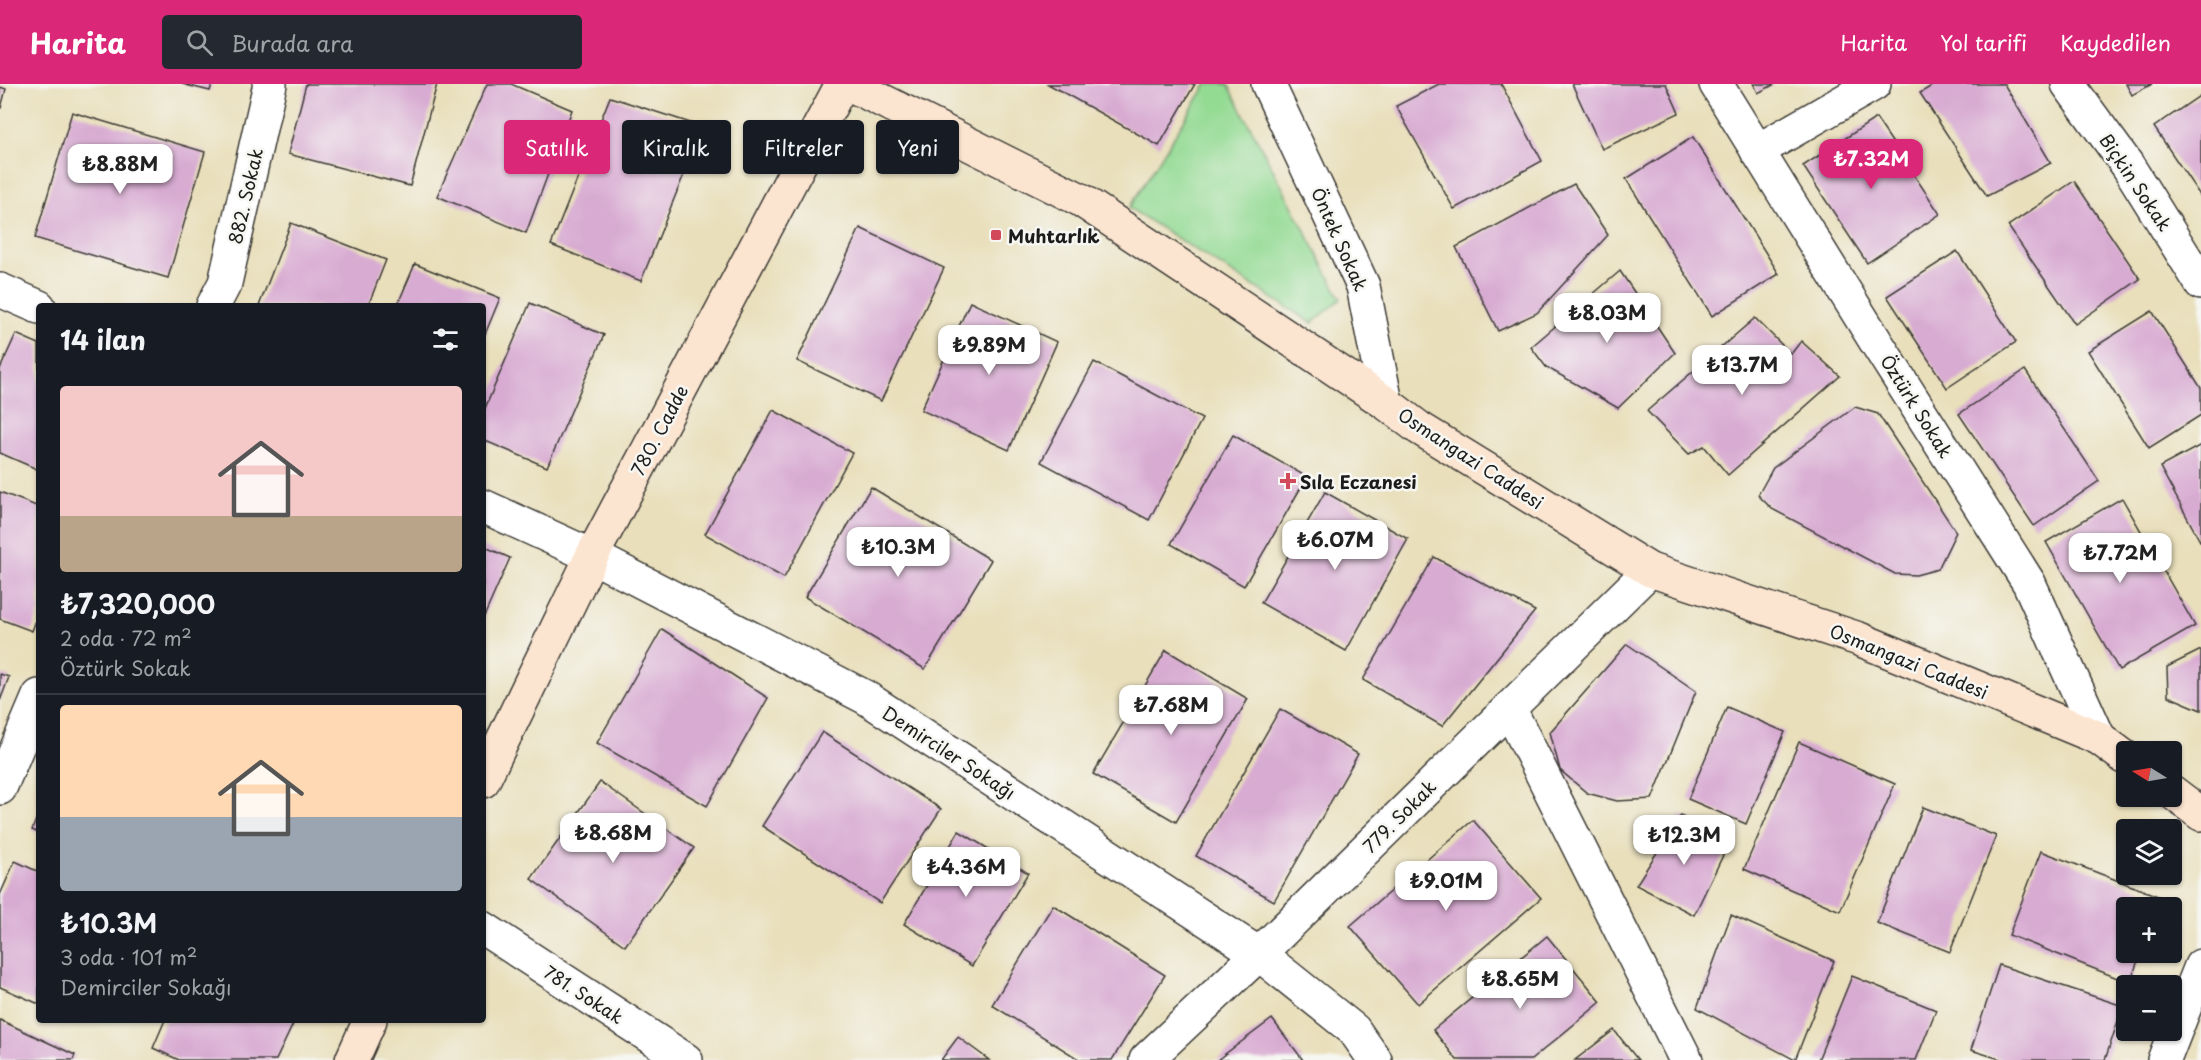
<!DOCTYPE html>
<html lang="tr">
<head>
<meta charset="utf-8">
<style>
	body { margin:0; font-family:"Playpen Sans",sans-serif; background:#242831; color:#f1f3f6; height:100vh; display:flex; flex-direction:column; font-size:22px; white-space:nowrap }
	* { box-sizing:border-box; margin:0 }
	p { font-size:20px; color:#9ea1a6 }
	.icon { flex:none; width:33px; height:33px; fill:none; stroke:currentColor; stroke-width:2; stroke-linecap:round; stroke-linejoin:round }
	.map { position:relative; flex:1; overflow:hidden }
	.panel { position:absolute; left:36px; top:219px; width:450px; height:720px; display:flex; flex-direction:column; background:#171b24; border-radius:6px; box-shadow:0 2px 4px #0004 }
	.panel>* { flex:none }
	.hud { position:absolute; left:504px; top:36px; width:570px; height:54px; display:flex; gap:12px }
	.needle { width:39px; rotate:281deg }
	.tools { position:absolute; left:2116px; top:657px; display:grid; gap:12px }
	.tools a { display:grid; place-items:center; width:66px; height:66px; border-radius:6px; background:#171b24; box-shadow:0 2px 4px #0004; font-size:30px }
	.price { position:absolute; translate:-50% -51px; padding:0 14px; border-radius:12px; background:#fff; color:#222; font-size:20px; line-height:39px; filter:drop-shadow(0 2px 3px #0008) }
	.price::after { content:''; position:absolute; left:50%; top:36px; width:18px; height:14px; margin-left:-9px; background:inherit; clip-path:polygon(0 0,100% 0,50% 100%) }
	.price.active { background:#db2777; color:#fff }
	ul { padding:0; list-style:none }
	li { display:grid; align-content:center; gap:12px; height:318px; padding:0 24px }
	li+li { border-top:2px solid #363941 }
	li span { display:grid; place-items:center; height:186px; border-radius:6px; color:#555 }
	li>.icon { margin-inline-start:auto }
	span .icon { width:108px; height:108px; fill:#fffc; stroke-width:1 }
	li b { font-size:26px }
	h2 { display:flex; justify-content:space-between; align-items:center; height:72px; padding:0 24px; font-size:26px }
	.chip { padding:0 21px; border-radius:6px; background:#171b24; box-shadow:0 2px 4px #0004; font-size:21px; line-height:54px }
	.chip.active { background:#db2777; color:#fff }
	header { display:flex; align-items:center; gap:36px; box-sizing:border-box; height:84px; padding:0 30px; background:#db2777; color:#fff }
	header strong { font-size:28px }
	nav { display:flex; gap:33px; margin-inline-start:auto; font-size:21px }
	.search { width:420px; height:54px; background:#242831; display:flex; align-items:center; gap:15px; box-sizing:border-box; padding:0 21px; border-radius:6px; color:#9ea1a6; font-size:22px }
	.map>svg:first-child { display:block }
</style>
</head>
<body>
<header>
<strong>Harita</strong>
<div class="search"><svg class="icon" aria-label="search" viewBox="0 0 24 24"><circle cx="10" cy="10" r="6"/><path d="M15 15l6 6"/></svg>Burada ara</div>
<nav><a>Harita</a><a>Yol tarifi</a><a>Kaydedilen</a></nav>
</header>
<div class="map">
<svg width="2201" height="976" viewBox="0 0 2201 976">
	<rect width="100%" height="100%" fill="#f6f6f2"/>
	<filter id="ink" filterUnits="userSpaceOnUse"><feTurbulence type="fractalNoise" baseFrequency=".0167" numOctaves="2"/><feDisplacementMap in="SourceGraphic" scale="12" xChannelSelector="R" yChannelSelector="G"/><feConvolveMatrix kernelMatrix="1 2 1 2 8 2 1 2 1" color-interpolation-filters="sRGB"/></filter>
	<filter id="wash" filterUnits="userSpaceOnUse"><feTurbulence type="fractalNoise" baseFrequency=".008" numOctaves="4" result="noise"/><feDisplacementMap in="SourceGraphic" scale="24" xChannelSelector="R" yChannelSelector="G"/><feGaussianBlur stdDeviation="1.35" result="paint"/><feColorMatrix in="noise" values="0 0 0 0 0 0 0 0 0 0 0 0 0 0 0 0 0 1.4 0 .05"/><feComposite in="paint" operator="in"/></filter>
	<g filter="url(#wash)">
		<rect width="100%" height="100%" fill="#e9dfbb"/>
		<!-- green -->
		<path fill="#93da93" stroke="#587b58" stroke-width="1.5" d="M1207,0H1228L1341,215L1312,239L1129,124Z"/>
		<g id="blocks">
			<!-- building -->
			<g fill="#d8abd2">
				<path d="M182,0H212L210,7Z"/>
				<path d="M306,0H437L410,102L288,70Z"/>
				<path d="M487,0H511L572,26L526,149L437,112Z"/>
				<path d="M1048,0H1195L1159,62Z"/>
				<path d="M1439,0H1501L1542,77L1454,125L1396,22Z"/>
				<path d="M1572,0H1666L1679,29L1602,65Z"/>
				<path d="M1754,0H1775L1758,9Z"/>
				<path d="M1935,0H2004L2051,79L1987,112L1920,9Z"/>
				<path d="M2126,0H2152L2132,11Z"/>
				<path d="M0,3L6,5L1,24H0Z"/>
				<path d="M2201,11V113L2154,43Z"/>
				<path d="M610,13L703,43L641,197L551,161Z"/>
				<path d="M72,28L205,68L168,194L35,154Z"/>
				<path d="M1876,34L1940,130L1867,179L1803,82Z"/>
				<path d="M1693,53L1779,190L1712,232L1626,95Z"/>
				<path d="M2074,97L2140,195L2075,240L2008,142Z"/>
				<path d="M1574,100L1608,151L1537,229L1498,247L1456,163Z"/>
				<path d="M291,139L386,176L368,222H259Z"/>
				<path d="M860,144L944,184L881,317L797,277Z"/>
				<path d="M1957,167L2016,258L1947,304L1887,212Z"/>
				<path d="M415,180L500,214L483,255V222H397Z"/>
				<path d="M1620,187L1675,269L1618,324L1546,283L1531,263Z"/>
				<path d="M970,218L1057,258L1009,366L921,326Z"/>
				<path d="M530,219L604,251L547,383L483,356V329Z"/>
				<path d="M2152,227L2201,304V331L2149,364L2088,267Z"/>
				<path d="M1755,234L1791,270L1801,257L1840,292L1728,391L1704,362L1689,370L1647,327Z"/>
				<path d="M16,250L39,260V386L0,369V285Z"/>
				<path d="M1094,278L1202,335L1149,436L1041,378Z"/>
				<path d="M2025,286L2099,397L2034,442L1959,330Z"/>
				<path d="M1855,323L1878,330L1956,448L1938,485L1916,491L1895,490L1772,425L1758,411L1773,384Z"/>
				<path d="M773,326L852,369L784,494L705,450Z"/>
				<path d="M1233,351L1307,393L1244,502L1171,460Z"/>
				<path d="M2201,361V459L2160,383Z"/>
				<path d="M871,403L991,476L925,585L805,513Z"/>
				<path d="M0,408L39,423V528L32,547L0,535Z"/>
				<path d="M1325,408L1408,455L1346,567L1261,519Z"/>
				<path d="M2122,414L2195,542L2119,586L2046,458Z"/>
				<path d="M483,462L510,474L483,535Z"/>
				<path d="M1434,473L1535,527L1442,642L1363,596Z"/>
				<path d="M662,545L768,614L707,722L597,659Z"/>
				<path d="M1627,560L1696,607L1652,715L1617,717L1587,709L1560,686L1550,648Z"/>
				<path d="M1166,566L1248,615L1176,738L1093,690Z"/>
				<path d="M2201,566V626L2168,612L2167,583Z"/>
				<path d="M0,590L9,593L0,617Z"/>
				<path d="M1727,623L1785,648L1746,740L1688,715Z"/>
				<path d="M1280,625L1358,670L1274,817L1196,772Z"/>
				<path d="M822,648L941,725L880,819L762,742Z"/>
				<path d="M1799,658L1895,700L1840,827L1744,785Z"/>
				<path d="M600,698L694,764L625,862L531,795Z"/>
				<path d="M1923,723L1996,752L1950,868L1877,839Z"/>
				<path d="M39,728V749L32,746Z"/>
				<path d="M1681,731L1728,761L1694,831L1636,801Z"/>
				<path d="M1473,736L1541,814L1418,920L1350,842Z"/>
				<path d="M959,747L1028,789L972,882L904,840Z"/>
				<path d="M2041,767L2163,814L2159,824H2127V868H2141L2130,899L2009,851Z"/>
				<path d="M15,777L39,788V920L0,903V811Z"/>
				<path d="M1053,821L1165,891L1112,976H1080L992,921Z"/>
				<path d="M1731,831L1834,877L1795,976L1697,924Z"/>
				<path d="M1547,852L1601,918L1531,976H1457L1433,946Z"/>
				<path d="M1999,881L2123,922L2105,976H2003L1971,966Z"/>
				<path d="M1852,892L1936,926L1916,976H1818Z"/>
				<path d="M1272,935L1303,976H1217Z"/>
				<path d="M0,936L75,971L73,976H0Z"/>
				<path d="M165,936H295L276,976H179L153,964Z"/>
				<path d="M1614,946L1638,976H1575Z"/>
				<path d="M958,953L989,976H941Z"/>
			</g>
		</g>
	</g>
	<g filter="url(#ink)">
		<use href="#blocks" fill-opacity="0" stroke="#3b3934" stroke-width="1.5"/>
		<g fill="none" stroke-linecap="round" stroke-linejoin="round">
			<defs>
				<g id="street">
					<path d="M1268,0L1363,202L1386,319"/>
					<path d="M1716,0L1878,261L2029,499L2099,654"/>
					<path d="M2068,0L2128,82L2201,199"/>
					<path d="M1757,67L1874,0"/>
					<path d="M0,206L39,223"/>
					<path d="M213,222L225,199L270,0"/>
					<path d="M483,422L592,472L865,613L1259,870L1354,946L1375,976"/>
					<path d="M1509,624L1686,976"/>
					<path d="M0,704L39,612"/>
					<path d="M483,844L686,976"/>
					<path d="M1146,976L1259,870L1650,486"/>
					<path d="M2164,976L2201,882"/>
				</g>
				<g id="secondary">
					<path d="M849,0L1081,116L1386,319L1419,344L1650,486L1859,555L2099,654L2127,675"/>
					<path d="M483,697L592,472L842,0"/>
					<path d="M2172,708L2201,730"/>
					<path d="M352,976L370,936"/>
				</g>
			</defs>
			<!-- street casing -->
			<use href="#street" stroke="#3b3934" stroke-width="36"/>
			<!-- secondary casing -->
			<use href="#secondary" stroke="#3b3934" stroke-width="36"/>
			<!-- street -->
			<use href="#street" stroke="#fff" stroke-width="33"/>
			<!-- secondary -->
			<use href="#secondary" stroke="#fce5d0" stroke-width="33"/>
		</g>
	</g>
	<!-- markers -->
	<g fill="#d1495b" stroke="#f6f6f2" stroke-width="2">
		<rect x="990" y="145" width="12" height="12" rx="3"/>
		<path d="M1285 388h6v6h6v6h-6v6h-6v-6h-6v-6h6z"/>
	</g>
	<g text-anchor="middle" dominant-baseline="central" stroke-width="5" stroke-linejoin="round" paint-order="stroke">
		<!-- street labels -->
		<g font-size="18" fill="#1c1c1c" stroke="#f6f6f2">
			<text transform="translate(2136 98) rotate(56)">Biçkin Sokak</text>
			<text transform="translate(245 112) rotate(-77)">882. Sokak</text>
			<text transform="translate(1340 155) rotate(66)">Öntek Sokak</text>
			<text transform="translate(1917 322) rotate(58)">Öztürk Sokak</text>
			<text transform="translate(659 346) rotate(-62)">780. Cadde</text>
			<text transform="translate(1471 374) rotate(33)">Osmangazi Caddesi</text>
			<text transform="translate(1909 577) rotate(22)">Osmangazi Caddesi</text>
			<text transform="translate(949 668) rotate(33)">Demirciler Sokağı</text>
			<text transform="translate(1399 732) rotate(-45)">779. Sokak</text>
			<text transform="translate(584 910) rotate(33)">781. Sokak</text>
		</g>
		<!-- poi labels -->
		<g font-size="18" font-weight="bold" fill="#1c1c1c" stroke="#f6f6f2" text-anchor="start">
			<text x="1008" y="151">Muhtarlık</text>
			<text x="1300" y="397">Sıla Eczanesi</text>
		</g>
	</g>
</svg>
<div class="tools">
<a><svg class="needle" viewBox="-14 -14 28 28"><path d="M0-13l5 13h-10z" fill="#e53935"/><path d="M0 13l5-13h-10z" fill="#9ea1a6"/></svg></a>
<a><svg class="icon" aria-label="layers" viewBox="0 0 24 24"><path d="M12 4l9 5-9 5-9-5zM3 14l9 5 9-5"/></svg></a>
<a>+</a>
<a>−</a>
</div>
<b class="price active" style="left:1871px;top:106px">₺7.32M</b>
<b class="price" style="left:120px;top:111px">₺8.88M</b>
<b class="price" style="left:1607px;top:260px">₺8.03M</b>
<b class="price" style="left:989px;top:292px">₺9.89M</b>
<b class="price" style="left:1742px;top:312px">₺13.7M</b>
<b class="price" style="left:1335px;top:487px">₺6.07M</b>
<b class="price" style="left:898px;top:494px">₺10.3M</b>
<b class="price" style="left:2120px;top:500px">₺7.72M</b>
<b class="price" style="left:1171px;top:652px">₺7.68M</b>
<b class="price" style="left:613px;top:780px">₺8.68M</b>
<b class="price" style="left:1684px;top:782px">₺12.3M</b>
<b class="price" style="left:966px;top:814px">₺4.36M</b>
<b class="price" style="left:1446px;top:828px">₺9.01M</b>
<b class="price" style="left:1520px;top:926px">₺8.65M</b>
<div class="hud">
<a class="chip active">Satılık</a>
<a class="chip">Kiralık</a>
<a class="chip">Filtreler</a>
<a class="chip">Yeni</a>
</div>
<section class="panel">
<h2>14 ilan<svg class="icon" aria-label="filters" viewBox="0 0 24 24"><path d="M4 7h16M4 17h16"/><circle cx="9" cy="7" r="2"/><circle cx="15" cy="17" r="2"/></svg></h2>
<ul>
<li><span style="background:linear-gradient(#f6c9c9 70%,#b9a48a 0)"><svg class="icon" aria-label="home" viewBox="0 0 24 24"><path d="M3 11l9-7 9 7M6 9v11h12V9"/></svg></span><div><b>₺7,320,000</b><p>2 oda · 72 m²</p><p>Öztürk Sokak</p></div></li>
<li><span style="background:linear-gradient(#ffd9b3 60%,#9aa5b1 0)"><svg class="icon" aria-label="home" viewBox="0 0 24 24"><path d="M3 11l9-7 9 7M6 9v11h12V9"/></svg></span><div><b>₺10.3M</b><p>3 oda · 101 m²</p><p>Demirciler Sokağı</p></div></li>
</ul>
</section>
</div>
</body>
</html>
